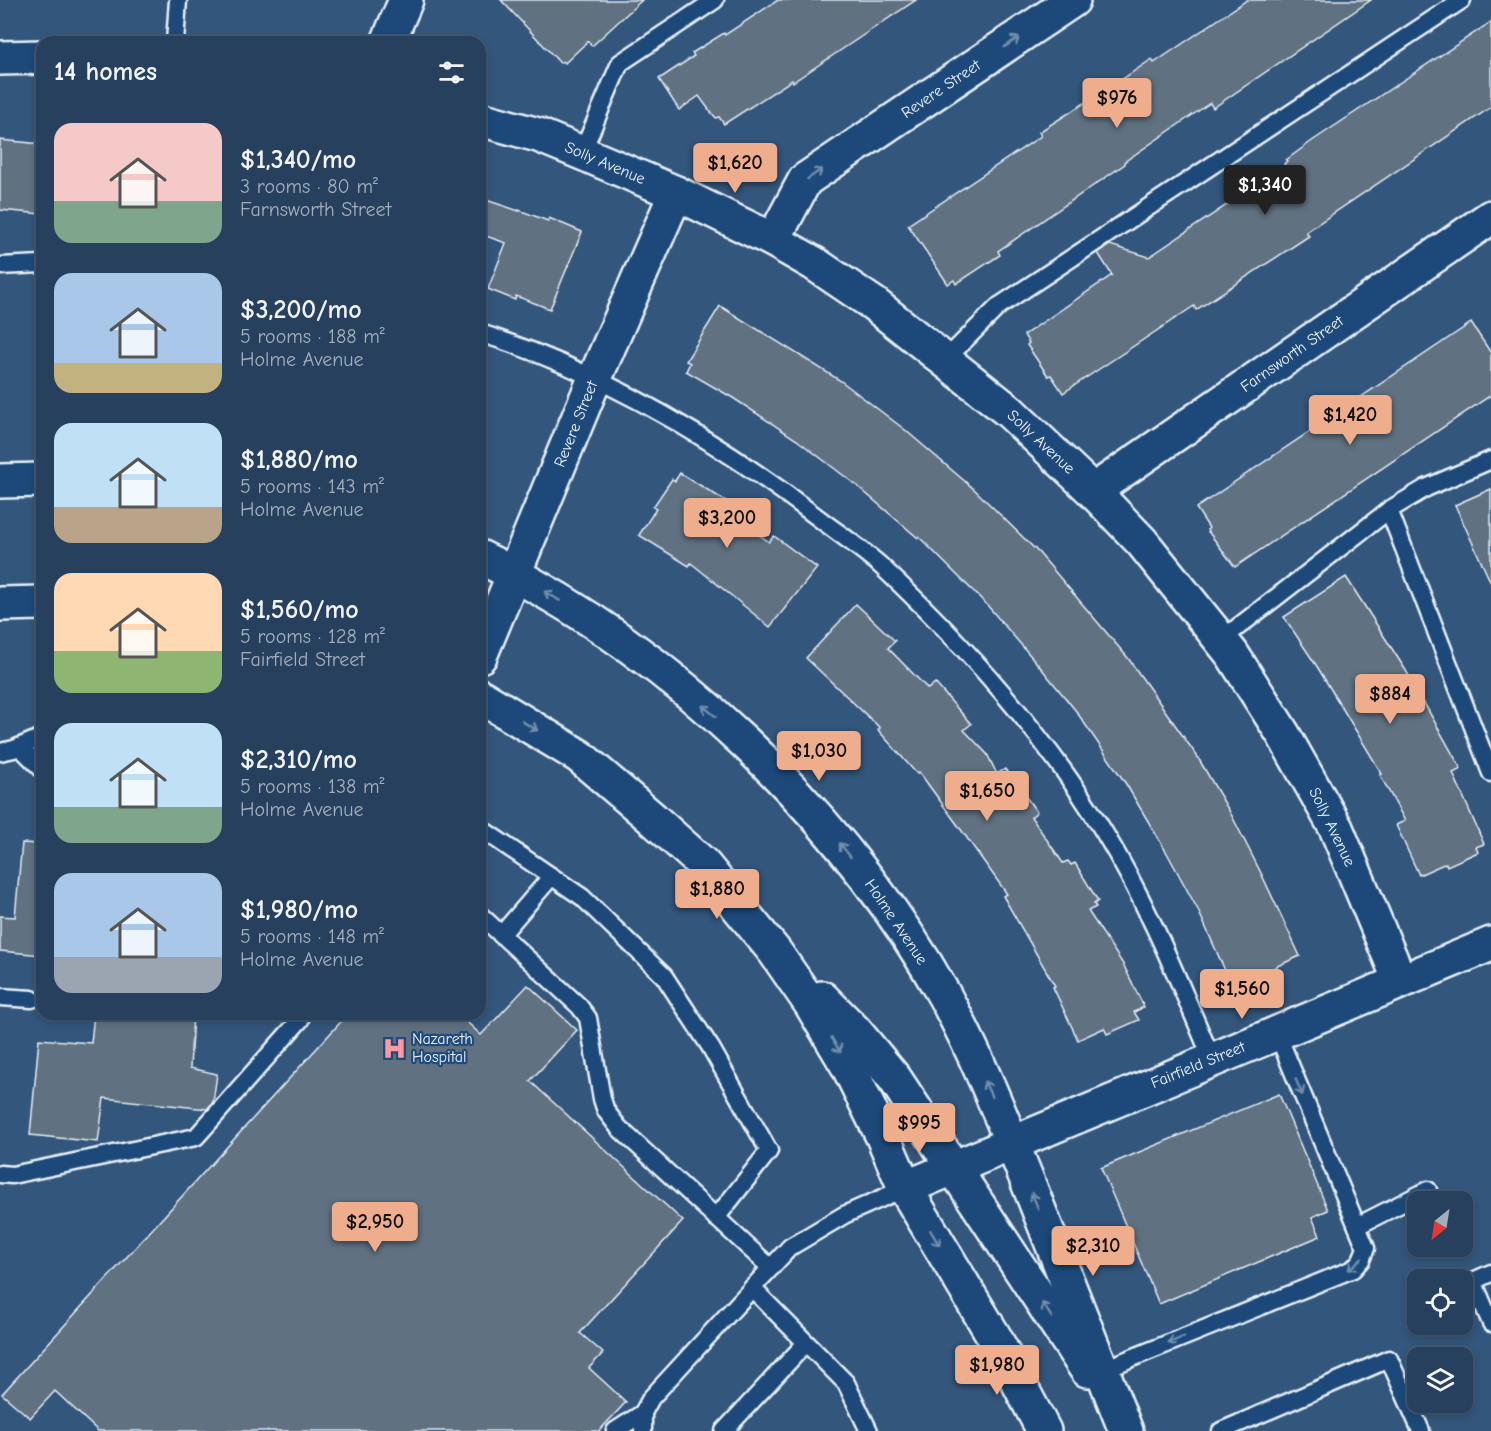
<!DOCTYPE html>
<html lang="en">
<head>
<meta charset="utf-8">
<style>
	body { margin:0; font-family:"Comic Neue",sans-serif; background:#324b66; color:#f1f3f6; height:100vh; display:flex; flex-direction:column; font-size:22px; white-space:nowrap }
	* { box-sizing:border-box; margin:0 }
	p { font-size:20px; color:#a4afbc }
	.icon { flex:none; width:33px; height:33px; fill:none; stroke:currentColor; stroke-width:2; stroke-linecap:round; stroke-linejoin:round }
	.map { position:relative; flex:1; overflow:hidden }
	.details { position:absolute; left:36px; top:36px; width:450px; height:984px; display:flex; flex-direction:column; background:#26405d; border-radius:18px; box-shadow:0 3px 9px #0003,0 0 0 2px #425972 }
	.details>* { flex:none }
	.needle { width:39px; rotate:210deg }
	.fabs { position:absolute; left:1407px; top:1191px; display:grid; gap:12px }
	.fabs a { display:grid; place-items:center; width:66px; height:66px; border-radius:12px; background:#26405d; box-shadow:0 3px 9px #0003,0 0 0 2px #425972; font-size:30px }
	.price { position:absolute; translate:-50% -51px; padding:0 14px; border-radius:6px; background:#eead8d; color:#111; font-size:20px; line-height:39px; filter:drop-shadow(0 2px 3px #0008) }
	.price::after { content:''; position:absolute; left:50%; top:36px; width:18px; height:14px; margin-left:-9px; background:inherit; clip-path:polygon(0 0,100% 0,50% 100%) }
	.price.selected { background:#222; color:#fff }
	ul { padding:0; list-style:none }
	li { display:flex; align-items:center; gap:18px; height:150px; padding:0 18px }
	li span { display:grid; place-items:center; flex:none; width:168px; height:120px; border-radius:18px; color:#555 }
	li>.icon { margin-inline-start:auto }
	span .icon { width:72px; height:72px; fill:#fffc; stroke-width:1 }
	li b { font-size:26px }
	h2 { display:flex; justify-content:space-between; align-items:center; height:72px; padding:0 18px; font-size:26px }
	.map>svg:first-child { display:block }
</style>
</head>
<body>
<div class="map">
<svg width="1491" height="1431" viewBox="0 0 1491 1431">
	<rect width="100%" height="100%" fill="#33567c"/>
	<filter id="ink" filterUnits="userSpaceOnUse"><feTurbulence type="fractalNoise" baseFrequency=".0167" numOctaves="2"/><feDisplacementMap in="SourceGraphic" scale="12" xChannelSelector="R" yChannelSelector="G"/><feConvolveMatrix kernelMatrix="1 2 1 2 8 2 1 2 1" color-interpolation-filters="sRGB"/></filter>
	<g filter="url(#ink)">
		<!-- building -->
		<g fill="#617181" stroke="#e8f1f8" stroke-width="1.5">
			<path d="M501,0H642L592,46L588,41L565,63L563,61L560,63Z"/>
			<path d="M778,0H916L793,82L792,80L724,124L719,117L716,118L710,111L699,96L679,110L659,79L694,56L692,53L724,33L725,35Z"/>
			<path d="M1247,0H1371L1213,108L1210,103L1124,162L1125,164L998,251L1000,255L956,284L954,280L948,284L908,225L1041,136L1039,132L1086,102L1087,103L1152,59L1154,63Z"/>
			<path d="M1491,22V107L1306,232L1309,236L1196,310L1194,306L1063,393L1051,375L1048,376L1027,345L1029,343L1024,335L1112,275L1098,253L1110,245L1149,257L1285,166L1284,164L1287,161L1286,160L1312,141Z"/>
			<path d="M0,140L42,144V214L0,210Z"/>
			<path d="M480,198L519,211V210L548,221L549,218L582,232L550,309L516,296L515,300L488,289L506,243L480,234Z"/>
			<path d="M720,306L841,381L904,429L975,490L1039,553L1128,658L1197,756L1231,814L1261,873L1300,956L1232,986L1198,910L1167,853L1126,784L1076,711L1041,668L987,605L919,537L918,538L856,485L797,440L733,398L686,371L690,363L686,361Z"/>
			<path d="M1471,323L1491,353V395L1235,567L1207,530L1209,528L1196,508Z"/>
			<path d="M680,473L729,503L727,506L729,508L727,511L769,542L774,536L817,568L770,627L691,563L689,566L639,535L656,509L653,507L672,479L675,481Z"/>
			<path d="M1491,489V583L1455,505Z"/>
			<path d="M1346,577L1405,669L1461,769L1453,773L1484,844L1476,847L1478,852L1447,866L1446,863L1419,875L1396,825L1405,821L1380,775L1382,774L1318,668L1284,617Z"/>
			<path d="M856,604L895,641L888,648L928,689L935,683L971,724L964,730L987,754L997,774L1005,769L1037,812L1031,817L1063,863L1068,861L1071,865L1075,863L1098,901L1094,904L1096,907L1088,911L1123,964L1144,1007L1134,1012L1139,1020L1107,1034L1104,1028L1078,1040L1053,987L1055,986L1003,896L1007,894L962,831L919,772L917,774L878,730L880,728L806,658Z"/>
			<path d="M22,843L42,844V955L0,951V916L15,917Z"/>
			<path d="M528,985L577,1030L530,1081L683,1221L580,1333L603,1353L589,1368L626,1402L599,1431H98L55,1391L30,1418L2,1394L348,1014H458L481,1035Z"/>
			<path d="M94,1014H193L190,1068L217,1074L213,1102L207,1109L104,1098L98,1142L30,1135L39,1039L91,1043Z"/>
			<path d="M1279,1094L1328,1210L1312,1217L1320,1236L1159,1304L1101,1168Z"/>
		</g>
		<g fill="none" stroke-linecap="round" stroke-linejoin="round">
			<defs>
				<g id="service">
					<path d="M175,42L178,0"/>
					<path d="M582,153L620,63L715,0"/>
					<path d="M0,266L42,264"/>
					<path d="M480,333C603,372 715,439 817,517C838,533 861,548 881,566C963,643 1046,736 1104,832C1148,904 1179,982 1212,1059"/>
					<path d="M946,359L999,306L1462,0"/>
					<path d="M1389,510L1491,773"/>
					<path d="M1221,640L1389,510L1426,488L1491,460"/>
					<path d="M20,747L42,769"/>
					<path d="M0,752L14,749L42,737"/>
					<path d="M486,832L582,897L664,976L711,1048L769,1151L716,1218"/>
					<path d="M480,915L579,1006L588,1018L602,1099L606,1111L619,1128L771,1268"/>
					<path d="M501,935L551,877"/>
					<path d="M0,997L32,999"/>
					<path d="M0,1174L12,1175L196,1137L300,1020"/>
					<path d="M1357,1226L1428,1190"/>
					<path d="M1491,1273L1473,1281L1491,1323"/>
					<path d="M752,1288L846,1383L869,1431"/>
					<path d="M1102,1370L1353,1269L1361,1260L1366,1248L1277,1033"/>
					<path d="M615,1431L643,1413"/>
					<path d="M643,1431V1413L651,1398L790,1247L844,1215L905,1188"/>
					<path d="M724,1431L806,1343"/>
					<path d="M1221,1431L1389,1359L1421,1431"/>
				</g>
				<g id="minor">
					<path d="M388,42L406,0"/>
					<path d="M0,58L42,57"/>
					<path d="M480,119L538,135L582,153L676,193L773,240L815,264L874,304L1010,412L1093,491L1142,542L1232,654L1283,734L1336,828L1400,981"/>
					<path d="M773,240L805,180L1073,0"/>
					<path d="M1093,491L1491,217"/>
					<path d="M480,656L595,378L676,193"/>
					<path d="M905,1188L1491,944"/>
				</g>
				<g id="secondary">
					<path d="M0,481L42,480"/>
					<path d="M480,557C669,648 841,813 944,995C977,1055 1003,1121 1029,1185C1061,1267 1093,1349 1126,1431"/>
					<path d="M0,604L42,603"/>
					<path d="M480,696L579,756L653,819L703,864L775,952L811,1004L848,1066L883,1137L905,1188L995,1338L1044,1431"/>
					<path d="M822,998L855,1031L895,1079L1087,1370"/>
				</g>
			</defs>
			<!-- service casing -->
			<use href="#service" stroke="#e8f1f8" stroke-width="21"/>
			<!-- minor casing -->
			<use href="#minor" stroke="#e8f1f8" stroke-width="38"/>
			<!-- secondary casing -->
			<use href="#secondary" stroke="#e8f1f8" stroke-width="38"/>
			<!-- service -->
			<use href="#service" stroke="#1f4a7a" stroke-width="16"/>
			<!-- minor -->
			<use href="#minor" stroke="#1f4a7a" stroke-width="33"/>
			<!-- secondary -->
			<use href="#secondary" stroke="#1f4a7a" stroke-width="33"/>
		</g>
		<!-- one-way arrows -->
		<defs><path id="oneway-shaft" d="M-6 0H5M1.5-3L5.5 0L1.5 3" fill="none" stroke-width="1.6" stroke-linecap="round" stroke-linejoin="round" transform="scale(1.5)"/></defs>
		<g stroke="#6f8dac">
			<use href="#oneway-shaft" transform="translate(1012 42) rotate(-34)"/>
			<use href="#oneway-shaft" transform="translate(815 174) rotate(-34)"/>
			<use href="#oneway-shaft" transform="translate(552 596) rotate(-149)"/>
			<use href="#oneway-shaft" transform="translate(709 711) rotate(-141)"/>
			<use href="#oneway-shaft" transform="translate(530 726) rotate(31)"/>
			<use href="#oneway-shaft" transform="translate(845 850) rotate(-128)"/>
			<use href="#oneway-shaft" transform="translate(836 1045) rotate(59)"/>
			<use href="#oneway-shaft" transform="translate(1299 1087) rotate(67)"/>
			<use href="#oneway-shaft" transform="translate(988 1089) rotate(-115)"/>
			<use href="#oneway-shaft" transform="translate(1035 1201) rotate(-112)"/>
			<use href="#oneway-shaft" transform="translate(935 1238) rotate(59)"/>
			<use href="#oneway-shaft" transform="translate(1355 1264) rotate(137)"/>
			<use href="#oneway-shaft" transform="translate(1047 1310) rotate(-123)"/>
			<use href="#oneway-shaft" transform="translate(1176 1340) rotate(158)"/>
		</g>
	</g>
	<!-- icons -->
	<defs>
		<symbol id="hospital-bare" viewBox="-9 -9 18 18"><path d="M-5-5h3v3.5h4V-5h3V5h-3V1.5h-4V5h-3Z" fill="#ff9aa2" stroke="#1f4a7a" stroke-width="2.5" paint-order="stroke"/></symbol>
	</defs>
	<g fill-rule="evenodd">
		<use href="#hospital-bare" x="378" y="1032" width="33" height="33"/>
	</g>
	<g text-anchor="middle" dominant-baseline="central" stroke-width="4.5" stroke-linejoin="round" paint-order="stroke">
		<!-- street labels -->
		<g font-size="16" fill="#e8f1f8" stroke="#1f4a7a">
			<text transform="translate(941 89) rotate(-34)">Revere Street</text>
			<text transform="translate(605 163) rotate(23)">Solly Avenue</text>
			<text transform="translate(1292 354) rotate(-35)">Farnsworth Street</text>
			<text transform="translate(576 424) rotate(-68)">Revere Street</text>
			<text transform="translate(1041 442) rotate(43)">Solly Avenue</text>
			<text transform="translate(1332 827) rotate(64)">Solly Avenue</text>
			<text transform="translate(896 922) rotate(56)">Holme Avenue</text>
			<text transform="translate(1198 1065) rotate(-22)">Fairfield Street</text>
		</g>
		<!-- poi labels -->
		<g font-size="16" fill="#e8f1f8" stroke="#1f4a7a" text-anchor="start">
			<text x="412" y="1039">Nazareth<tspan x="412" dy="18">Hospital</tspan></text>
		</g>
	</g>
</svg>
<div class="fabs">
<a><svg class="needle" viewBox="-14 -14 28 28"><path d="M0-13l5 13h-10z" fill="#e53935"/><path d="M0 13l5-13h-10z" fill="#a4afbc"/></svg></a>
<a><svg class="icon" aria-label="locate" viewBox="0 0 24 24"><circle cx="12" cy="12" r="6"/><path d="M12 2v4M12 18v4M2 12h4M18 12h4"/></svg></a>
<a><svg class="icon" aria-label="layers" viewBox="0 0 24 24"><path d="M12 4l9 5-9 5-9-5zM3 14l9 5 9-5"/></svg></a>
</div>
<b class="price" style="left:1117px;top:129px">$976</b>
<b class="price" style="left:735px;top:194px">$1,620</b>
<b class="price selected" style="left:1265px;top:216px">$1,340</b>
<b class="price" style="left:1350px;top:446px">$1,420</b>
<b class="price" style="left:727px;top:549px">$3,200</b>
<b class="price" style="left:1390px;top:725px">$884</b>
<b class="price" style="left:819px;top:782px">$1,030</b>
<b class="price" style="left:987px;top:822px">$1,650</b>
<b class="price" style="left:717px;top:920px">$1,880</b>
<b class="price" style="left:1242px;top:1020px">$1,560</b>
<b class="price" style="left:919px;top:1154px">$995</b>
<b class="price" style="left:375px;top:1253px">$2,950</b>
<b class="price" style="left:1093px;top:1277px">$2,310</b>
<b class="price" style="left:997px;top:1396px">$1,980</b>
<section class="details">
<h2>14 homes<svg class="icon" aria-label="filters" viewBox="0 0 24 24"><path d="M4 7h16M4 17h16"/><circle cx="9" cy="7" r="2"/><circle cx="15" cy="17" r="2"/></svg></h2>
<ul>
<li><span style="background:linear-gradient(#f6c9c9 65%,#7fa58c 0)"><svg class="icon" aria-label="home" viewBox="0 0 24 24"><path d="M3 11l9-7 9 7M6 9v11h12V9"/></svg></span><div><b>$1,340/mo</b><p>3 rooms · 80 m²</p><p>Farnsworth Street</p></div></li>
<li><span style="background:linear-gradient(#a9c7e8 75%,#c2b280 0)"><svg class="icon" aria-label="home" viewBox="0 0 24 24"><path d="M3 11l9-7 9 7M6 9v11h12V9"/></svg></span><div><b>$3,200/mo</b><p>5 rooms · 188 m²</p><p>Holme Avenue</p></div></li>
<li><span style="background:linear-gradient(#bfe0f5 70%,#b9a48a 0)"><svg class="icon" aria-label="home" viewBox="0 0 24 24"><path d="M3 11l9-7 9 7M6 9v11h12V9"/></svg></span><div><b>$1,880/mo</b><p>5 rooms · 143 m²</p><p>Holme Avenue</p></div></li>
<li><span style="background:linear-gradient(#ffd9b3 65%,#8fb573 0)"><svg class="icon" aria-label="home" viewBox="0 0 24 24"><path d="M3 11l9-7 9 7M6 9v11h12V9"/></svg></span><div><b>$1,560/mo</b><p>5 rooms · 128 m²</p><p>Fairfield Street</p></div></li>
<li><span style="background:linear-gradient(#bfe0f5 70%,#7fa58c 0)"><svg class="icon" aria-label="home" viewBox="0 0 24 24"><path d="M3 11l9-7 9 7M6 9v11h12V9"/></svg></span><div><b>$2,310/mo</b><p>5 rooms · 138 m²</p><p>Holme Avenue</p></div></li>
<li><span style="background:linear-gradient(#a9c7e8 70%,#9aa5b1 0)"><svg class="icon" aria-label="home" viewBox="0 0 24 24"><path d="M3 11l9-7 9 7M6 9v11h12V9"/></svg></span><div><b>$1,980/mo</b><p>5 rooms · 148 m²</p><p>Holme Avenue</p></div></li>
</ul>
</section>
</div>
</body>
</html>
